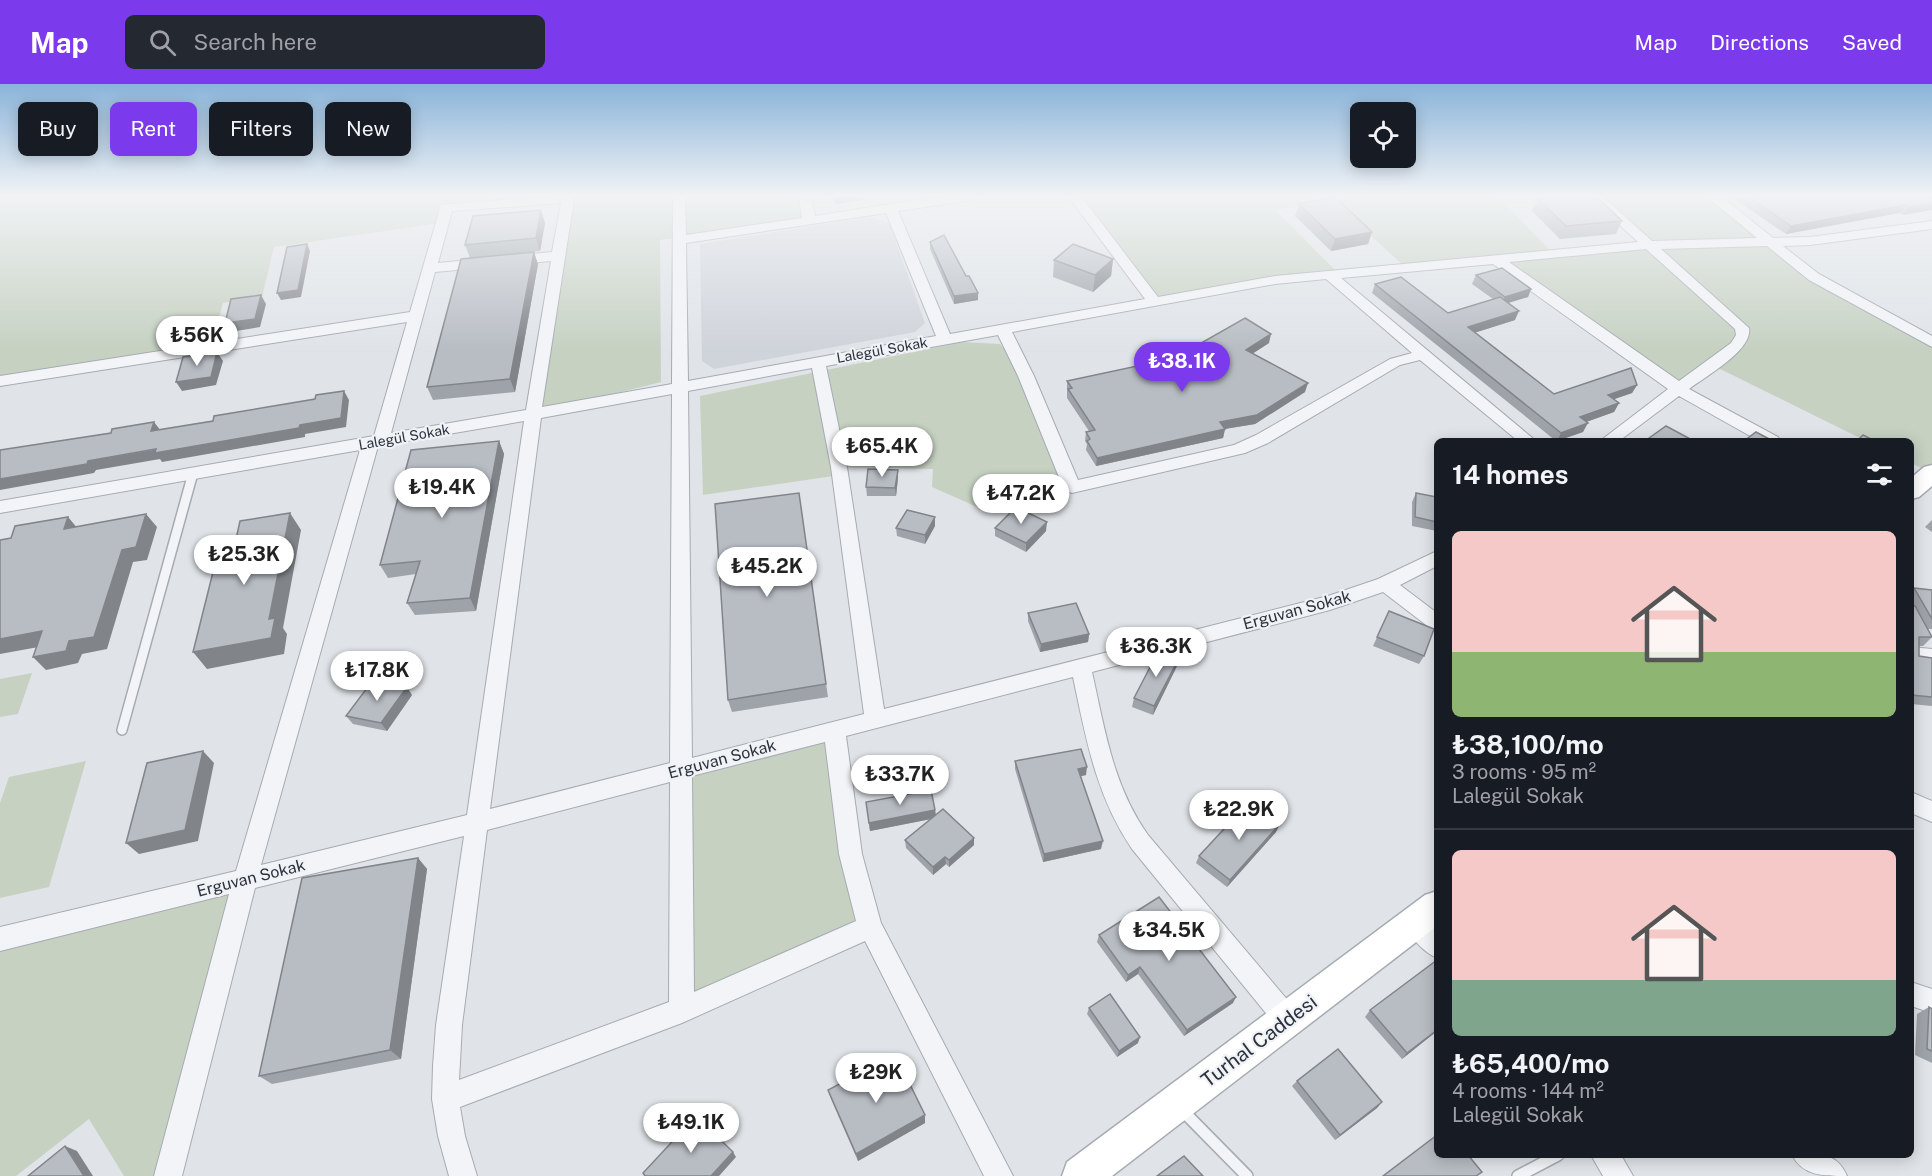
<!DOCTYPE html>
<html lang="en">
<head>
<meta charset="utf-8">
<style>
	body { margin:0; font-family:"Public Sans",sans-serif; background:#242831; color:#f1f3f6; height:100vh; display:flex; flex-direction:column; font-size:22px; white-space:nowrap }
	* { box-sizing:border-box; margin:0 }
	p { font-size:20px; color:#9ea1a6 }
	.icon { flex:none; width:33px; height:33px; fill:none; stroke:currentColor; stroke-width:2; stroke-linecap:round; stroke-linejoin:round }
	.map { position:relative; flex:1; overflow:hidden }
	.drawer { position:absolute; left:1434px; top:354px; width:480px; height:720px; display:flex; flex-direction:column; background:#171b24; border-radius:9px; box-shadow:0 3px 15px #0003 }
	.drawer>* { flex:none }
	.hud { position:absolute; left:18px; top:18px; width:570px; height:54px; display:flex; gap:12px }
	.buttons { position:absolute; left:1350px; top:18px; display:grid; gap:12px }
	.buttons a { display:grid; place-items:center; width:66px; height:66px; border-radius:9px; background:#171b24; box-shadow:0 3px 15px #0003; font-size:30px }
	.price { position:absolute; translate:-50% -51px; padding:0 14px; border-radius:21px; background:#fff; color:#222; font-size:20px; line-height:39px; filter:drop-shadow(0 2px 3px #0008) }
	.price::after { content:''; position:absolute; left:50%; top:36px; width:18px; height:14px; margin-left:-9px; background:inherit; clip-path:polygon(0 0,100% 0,50% 100%) }
	.price.active { background:#7c3aed; color:#fff }
	ul { padding:0; list-style:none }
	li { display:grid; align-content:center; gap:12px; height:318px; padding:0 18px }
	li+li { border-top:2px solid #363941 }
	li span { display:grid; place-items:center; height:186px; border-radius:9px; color:#555 }
	li>.icon { margin-inline-start:auto }
	span .icon { width:108px; height:108px; fill:#fffc; stroke-width:1 }
	li b { font-size:26px }
	h2 { display:flex; justify-content:space-between; align-items:center; height:72px; padding:0 18px; font-size:26px }
	.pill { padding:0 21px; border-radius:9px; background:#171b24; box-shadow:0 3px 15px #0003; font-size:21px; line-height:54px }
	.pill.active { background:#7c3aed; color:#fff }
	header { display:flex; align-items:center; gap:36px; box-sizing:border-box; height:84px; padding:0 30px; background:#7c3aed; color:#fff }
	header strong { font-size:28px }
	nav { display:flex; gap:33px; margin-inline-start:auto; font-size:21px }
	.search { width:420px; height:54px; background:#242831; display:flex; align-items:center; gap:15px; box-sizing:border-box; padding:0 21px; border-radius:9px; color:#9ea1a6; font-size:22px }
	.map>svg:first-child { display:block }
</style>
</head>
<body>
<header>
<strong>Map</strong>
<div class="search"><svg class="icon" aria-label="search" viewBox="0 0 24 24"><circle cx="10" cy="10" r="6"/><path d="M15 15l6 6"/></svg>Search here</div>
<nav><a>Map</a><a>Directions</a><a>Saved</a></nav>
</header>
<div class="map">
<svg width="1932" height="1092" viewBox="0 0 1932 1092">
	<rect width="100%" height="100%" fill="#e0e4e8"/>
	<!-- built -->
	<path fill="#cfd3da" d="M871,133L889,139L925,239L915,248L714,285L702,277L700,160Z"/>
	<!-- green -->
	<g fill="#c6d1c2">
		<path d="M0,112H804L807,133L939,112H969L809,138L660,156L661,298L533,330L568,115L446,124L441,139L274,163L262,213L223,219L211,264L0,297Z"/>
		<path d="M1082,112H1497L1554,170L1648,161L1594,112H1712L1803,186L1932,258V389L1911,379V357H1866L1712,281L1679,305L1495,175L1405,183L1332,116L1275,126L1338,189L1154,217Z"/>
		<path d="M962,258L1000,260L1026,292L1072,403L1043,408L1013,395L984,426L932,403L933,385L840,383V391L703,411L700,312Z"/>
		<path d="M32,589L18,630L0,633V595Z"/>
		<path d="M834,645L870,843L682,926L681,686Z"/>
		<path d="M86,677L49,803L0,814V719L9,693Z"/>
		<path d="M245,795L168,1092H124L89,1035L16,1092H0V855Z"/>
	</g>
	<g fill="none" stroke-linecap="round" stroke-linejoin="round">
		<defs>
			<path id="lane-far1" d="M122,646L193,389"/>
			<g id="lane">
				<path d="M1182,1026L1247,1092"/>
				<path d="M1518,1092L1558,1071"/>
			</g>
			<g id="street">
				<path d="M550,112H573L574,115L542,323L672,300L673,112H685L686,151L802,134L799,112H811L815,132L942,112H977L971,116L898,127L950,250L1145,215L1068,112H1081L1158,213L1275,192L1638,158L1588,112H1602L1652,157L1757,154L1706,112H1721L1773,154L1810,153L1932,137V145L1810,161L1783,162L1819,190L1932,252V263L1809,196L1767,162L1661,165L1749,244C1753,266 1706,292 1689,305L1778,353L1780,357H1759L1679,312L1619,357H1600L1668,305L1493,180L1341,194L1536,357H1518L1420,276L1400,281L1268,359L1245,369L1072,409L1066,407L1063,403L1018,292L998,251L826,282L847,383L884,625L1328,512L1378,495L1437,467V482L1400,501L1437,529V546L1430,544L1383,508L1330,526L1092,588C1105,646 1113,702 1148,751L1296,926L1300,935L1296,944L1287,948L1278,944L1132,765C1096,712 1086,655 1073,593L846,652L862,770L881,839L1013,1092H984L865,857L682,939L460,1023L465,1052L477,1092H449L438,1052L432,1015L433,982L436,941L464,752L255,804L182,1092H154L229,810L0,867V843L236,787L360,366L0,429V417L374,352L407,238L0,302V292L410,228L441,121ZM561,119L552,168L438,179L452,127ZM886,129L936,252L688,297L686,159ZM1646,165L1735,245L1736,251L1731,259L1679,297L1509,178ZM551,177L526,326L391,349L435,188ZM1326,195L1412,269L1390,275L1256,351L1234,361L1078,396L1034,292L1012,248L1275,200ZM812,284L831,383L864,630L692,674L688,307ZM672,310L670,679L490,725L541,334ZM524,337L467,731L261,781L378,362ZM825,658L839,770L856,837L694,908L692,692ZM670,698L669,918L459,996L462,941L487,746Z"/>
				<path d="M1911,563L1932,565V581L1911,579Z"/>
				<path d="M1911,708L1932,717V738L1911,729Z"/>
				<path d="M1415,827L1423,830L1437,845V874C1423,868 1409,852 1403,838L1407,830Z"/>
				<path d="M1911,898L1932,905V929L1911,922Z"/>
				<path d="M1591,1071H1621L1633,1092H1603Z"/>
				<path d="M1792,1071C1816,1071 1836,1066 1847,1092C1823,1092 1803,1092 1792,1071Z"/>
			</g>
			<g id="secondary">
				<path d="M1932,381V402L1919,413L1911,415V394L1924,383Z"/>
				<path d="M1437,807V842L1112,1092H1062L1067,1078L1425,811Z"/>
			</g>
		</defs>
		<!-- lane-far1 casing -->
		<use href="#lane-far1" stroke="#a6abb2" stroke-width="12"/>
		<!-- lane casing -->
		<use href="#lane" stroke="#a6abb2" stroke-width="14"/>
		<!-- street casing -->
		<use href="#street" stroke="#a6abb2" stroke-width="2"/>
		<!-- secondary casing -->
		<use href="#secondary" stroke="#a6abb2" stroke-width="3"/>
		<!-- lane-far1 -->
		<use href="#lane-far1" stroke="#f3f4f7" stroke-width="9"/>
		<!-- lane -->
		<use href="#lane" stroke="#f3f4f7" stroke-width="11"/>
		<!-- street -->
		<use href="#street" fill="#f3f4f7" fill-rule="evenodd"/>
		<!-- secondary -->
		<use href="#secondary" fill="#fff" fill-rule="evenodd"/>
	</g>
	<!-- wall -->
	<g fill="#9ea3a9">
		<path d="M831,112H863V116L835,120Z"/>
		<path d="M1730,112H1932L1903,131L1899,129L1786,150Z"/>
		<path d="M1538,115L1622,137L1616,150L1560,155L1532,127Z"/>
		<path d="M1299,120L1372,148L1368,160L1331,167L1295,132Z"/>
		<path d="M541,126L545,139L540,167L470,174L465,161Z"/>
		<path d="M930,158L978,216L954,220L930,165Z"/>
		<path d="M1113,175L1111,192L1093,208L1053,193L1054,176Z"/>
		<path d="M538,180L515,308L433,316L427,303Z"/>
		<path d="M1476,191L1531,205L1528,213L1508,219L1515,236L1474,249L1554,310L1637,301L1632,309L1614,315L1619,319L1614,328L1586,338L1583,348L1556,357L1372,209L1375,200L1448,229L1493,215L1472,200Z"/>
		<path d="M1269,259L1252,270L1305,308L1255,340L1225,345L1223,354L1096,382L1086,366L1087,360L1085,357L1086,348L1089,347L1067,314V297L1140,286L1182,270Z"/>
		<path d="M499,357L504,370L476,527L415,531L407,519L416,490L388,494L380,481Z"/>
		<path d="M898,394L896,412H867L866,403Z"/>
		<path d="M799,409L828,613L732,628L728,616Z"/>
		<path d="M1416,409L1437,413V447L1412,442V418Z"/>
		<path d="M1932,436V448L1925,443Z"/>
		<path d="M935,442L925,460L897,452L896,444Z"/>
		<path d="M995,444L1046,447L1026,468L995,452Z"/>
		<path d="M1914,504L1932,506V545H1927L1932,553L1923,562H1919V572L1932,574V622L1911,620V507Z"/>
		<path d="M1389,527L1424,572L1419,580L1373,562Z"/>
		<path d="M1028,529L1089,550L1088,558L1040,568L1028,537Z"/>
		<path d="M1177,582L1153,631L1132,623L1134,614Z"/>
		<path d="M412,611L387,647L353,640L346,632Z"/>
		<path d="M1015,677L1086,691L1081,692L1101,765L1043,778L1015,685Z"/>
		<path d="M866,718L935,726L936,731L974,754V761L949,783L946,780L933,791L906,764L905,756L931,735L870,747Z"/>
		<path d="M1276,748L1227,803L1196,779L1199,772Z"/>
		<path d="M418,774L427,785L401,975L272,1000L259,992Z"/>
		<path d="M1099,851L1233,919L1184,952L1138,890L1126,898L1097,858Z"/>
		<path d="M1929,923L1932,925V979L1915,971L1917,930Z"/>
		<path d="M1089,924L1138,959L1117,973L1087,930Z"/>
		<path d="M1370,926L1437,947L1402,975L1365,933Z"/>
		<path d="M1297,997L1382,1018L1377,1024L1335,1056L1292,1002Z"/>
		<path d="M828,1006L925,1039L858,1077L831,1015Z"/>
	</g>
	<!-- shaded-wall -->
	<g fill="#818489">
		<path d="M834,112H863V116L835,120Z"/>
		<path d="M1932,119V126L1903,131L1908,123Z"/>
		<path d="M1905,121L1899,129L1786,150L1791,142Z"/>
		<path d="M541,126L545,139L540,167L536,154Z"/>
		<path d="M1372,148L1368,160L1331,167L1335,155Z"/>
		<path d="M307,160L310,167L301,213L281,216L277,209Z"/>
		<path d="M534,168L538,180L515,308L510,295Z"/>
		<path d="M1113,175L1111,192L1093,208L1095,191Z"/>
		<path d="M1531,205L1528,213L1501,221L1505,213Z"/>
		<path d="M978,209V216L954,220V212Z"/>
		<path d="M261,211L266,220L260,243L230,248L225,239Z"/>
		<path d="M1519,227L1515,236L1464,252L1468,243Z"/>
		<path d="M1271,250L1269,259L1244,275L1246,266Z"/>
		<path d="M217,268L223,277L216,301L182,307L176,298Z"/>
		<path d="M1308,299L1305,308L1255,340L1218,346L1220,338Z"/>
		<path d="M1637,301L1632,309L1603,319L1608,311Z"/>
		<path d="M344,307L349,316L346,343L305,350V353L162,378L160,375L96,386L94,389L0,406V395L88,377L300,341Z"/>
		<path d="M1619,319L1614,328L1575,342L1580,333Z"/>
		<path d="M154,338L161,347H151Z"/>
		<path d="M1588,339L1583,348L1557,357L1561,349Z"/>
		<path d="M1225,345L1223,354L1096,382L1097,374Z"/>
		<path d="M499,357L504,370L476,527L470,514Z"/>
		<path d="M898,386V394L896,412L895,404Z"/>
		<path d="M290,429L301,446L283,544L287,550L284,570L207,585L193,568L269,535Z"/>
		<path d="M146,430L157,443L147,476L133,478L107,565L82,570L78,579L46,586L33,573L69,557L122,466Z"/>
		<path d="M68,433L79,446L64,445Z"/>
		<path d="M935,433V442L925,460V451Z"/>
		<path d="M1047,438L1046,447L1026,468V459Z"/>
		<path d="M42,547L55,560L0,570V555Z"/>
		<path d="M1089,550L1088,558L1040,568L1041,560Z"/>
		<path d="M1179,574L1177,582L1153,631L1154,622Z"/>
		<path d="M407,603L412,611L387,647L381,639Z"/>
		<path d="M203,667L214,679L198,757L139,770L126,759Z"/>
		<path d="M1087,683L1086,691L1077,693L1078,685Z"/>
		<path d="M935,726L936,734L870,747L869,739Z"/>
		<path d="M1280,740L1276,748L1227,803L1230,796Z"/>
		<path d="M974,754V761L949,783V776Z"/>
		<path d="M1103,757L1101,765L1043,778L1044,770Z"/>
		<path d="M945,773L946,780L933,791V783Z"/>
		<path d="M418,774L427,785L401,975L390,966Z"/>
		<path d="M1140,883L1138,890L1126,898L1128,891Z"/>
		<path d="M1236,913L1233,919L1184,952L1187,946Z"/>
		<path d="M1437,946V947L1402,975L1407,969Z"/>
		<path d="M1140,953L1138,959L1117,973L1119,967Z"/>
		<path d="M1382,1018L1377,1024L1335,1056L1340,1051Z"/>
		<path d="M925,1031V1039L858,1077L856,1070Z"/>
		<path d="M65,1062L77,1067L93,1092H84Z"/>
		<path d="M733,1068L736,1073L719,1092H711Z"/>
	</g>
	<!-- building -->
	<g fill="#b8bdc4" stroke="#818489" stroke-width="1.5">
		<path d="M1562,112H1596L1622,137L1566,142L1538,115Z"/>
		<path d="M1747,112H1932V119L1908,123L1905,121L1791,142Z"/>
		<path d="M1335,113L1372,148L1335,155L1299,120Z"/>
		<path d="M541,126L536,154L465,161L473,132Z"/>
		<path d="M944,151L966,192H969L978,209L954,212L930,158Z"/>
		<path d="M307,160L298,206L277,209L287,163Z"/>
		<path d="M1073,160L1113,175L1095,191L1054,176Z"/>
		<path d="M534,168L510,295L427,303L461,175Z"/>
		<path d="M1502,184L1531,205L1505,213L1476,191Z"/>
		<path d="M1401,193L1448,229L1500,213L1519,227L1468,243L1554,310L1631,284L1637,301L1608,311L1619,319L1580,333L1588,339L1561,349L1375,200Z"/>
		<path d="M261,211L255,235L225,239L231,215Z"/>
		<path d="M1245,234L1271,250L1246,266L1308,299L1257,331L1220,338L1225,345L1097,374L1087,357L1090,355L1086,348L1095,346L1068,305L1072,304L1067,297L1137,282L1140,286L1180,268L1182,270Z"/>
		<path d="M217,268L211,293L176,298L183,273Z"/>
		<path d="M344,307L341,334L300,341L299,344L155,369L156,365L88,377L87,380L0,395V366L111,349L112,345L154,338L151,347L213,337L214,332L315,315L316,311Z"/>
		<path d="M1666,342L1694,357H1645Z"/>
		<path d="M1756,348L1773,357H1744Z"/>
		<path d="M1863,351L1875,357H1857Z"/>
		<path d="M499,357L470,514L407,519L420,477L380,481L411,366Z"/>
		<path d="M868,385L898,386L895,404L866,403Z"/>
		<path d="M799,409L826,600L728,616L715,420Z"/>
		<path d="M1416,409L1437,413V438L1415,433Z"/>
		<path d="M1016,423L1047,438L1026,459L995,444Z"/>
		<path d="M907,426L935,433L925,451L896,444Z"/>
		<path d="M290,429L269,535L275,534L271,554L193,568L217,472L233,469L240,437Z"/>
		<path d="M146,430L136,463L122,466L94,553L69,557L66,567L33,573L42,547L0,555V456L11,454L15,442L68,433L64,445Z"/>
		<path d="M1914,504L1932,506V535Z"/>
		<path d="M1076,519L1089,550L1041,560L1028,529Z"/>
		<path d="M1911,522H1915L1932,553H1919V572L1932,574V613L1911,611Z"/>
		<path d="M1389,527L1434,545L1424,572L1377,553Z"/>
		<path d="M1159,566L1179,574L1154,622L1134,614Z"/>
		<path d="M373,596L407,603L381,639L346,632Z"/>
		<path d="M1081,665L1087,683L1078,685L1103,757L1044,770L1015,677Z"/>
		<path d="M203,667L185,746L126,759L147,679Z"/>
		<path d="M931,706L935,726L869,739L866,718Z"/>
		<path d="M1249,718L1280,740L1230,796L1199,772Z"/>
		<path d="M943,725L974,754L949,776L945,773L933,783L905,756Z"/>
		<path d="M418,774L390,966L259,992L302,794Z"/>
		<path d="M1159,813L1236,913L1187,946L1140,883L1128,891L1099,851Z"/>
		<path d="M1437,876V946L1407,969L1370,926Z"/>
		<path d="M1110,910L1140,953L1119,967L1089,924Z"/>
		<path d="M1929,923L1932,925V967L1927,965Z"/>
		<path d="M1338,965L1382,1018L1340,1051L1297,997Z"/>
		<path d="M895,970L925,1031L856,1070L828,1006Z"/>
		<path d="M696,1032L733,1068L711,1092H645L643,1089Z"/>
		<path d="M1437,1051V1071H1468L1482,1088L1476,1092H1383Z"/>
		<path d="M65,1062L84,1092H28Z"/>
		<path d="M1184,1072L1203,1092H1157Z"/>
	</g>
	<!-- sky -->
	<linearGradient id="sky" x2="0" y2="1"><stop stop-color="#8ab4da"/><stop offset="0.42" stop-color="#f1f3f5"/><stop offset="1" stop-color="#f1f3f5" stop-opacity="0"/></linearGradient>
	<rect width="1932" height="265" fill="url(#sky)"/>
	<g text-anchor="middle" dominant-baseline="central" stroke-width="4.5" stroke-linejoin="round" paint-order="stroke">
		<!-- far-street labels -->
		<g font-size="14" fill="#2a323e" stroke="#f0f2f6">
			<text transform="translate(882 266) rotate(-10)">Lalegül Sokak</text>
			<text transform="translate(404 353) rotate(-10)">Lalegül Sokak</text>
		</g>
		<!-- street labels -->
		<g font-size="16" fill="#2a323e" stroke="#f0f2f6">
			<text transform="translate(1297 526) rotate(-15)">Erguvan Sokak</text>
			<text transform="translate(722 675) rotate(-15)">Erguvan Sokak</text>
			<text transform="translate(251 794) rotate(-14)">Erguvan Sokak</text>
		</g>
		<!-- near-street labels -->
		<g font-size="20" fill="#2a323e" stroke="#f0f2f6">
			<text transform="translate(1259 957) rotate(-37)">Turhal Caddesi</text>
		</g>
	</g>
</svg>
<div class="buttons">
<a><svg class="icon" aria-label="locate" viewBox="0 0 24 24"><circle cx="12" cy="12" r="6"/><path d="M12 2v4M12 18v4M2 12h4M18 12h4"/></svg></a>
</div>
<b class="price" style="left:197px;top:283px">₺56K</b>
<b class="price active" style="left:1182px;top:309px">₺38.1K</b>
<b class="price" style="left:882px;top:394px">₺65.4K</b>
<b class="price" style="left:442px;top:435px">₺19.4K</b>
<b class="price" style="left:1021px;top:441px">₺47.2K</b>
<b class="price" style="left:244px;top:502px">₺25.3K</b>
<b class="price" style="left:767px;top:514px">₺45.2K</b>
<b class="price" style="left:1156px;top:594px">₺36.3K</b>
<b class="price" style="left:377px;top:618px">₺17.8K</b>
<b class="price" style="left:900px;top:722px">₺33.7K</b>
<b class="price" style="left:1239px;top:757px">₺22.9K</b>
<b class="price" style="left:1169px;top:878px">₺34.5K</b>
<b class="price" style="left:876px;top:1020px">₺29K</b>
<b class="price" style="left:691px;top:1070px">₺49.1K</b>
<div class="hud">
<a class="pill">Buy</a>
<a class="pill active">Rent</a>
<a class="pill">Filters</a>
<a class="pill">New</a>
</div>
<section class="drawer">
<h2>14 homes<svg class="icon" aria-label="filters" viewBox="0 0 24 24"><path d="M4 7h16M4 17h16"/><circle cx="9" cy="7" r="2"/><circle cx="15" cy="17" r="2"/></svg></h2>
<ul>
<li><span style="background:linear-gradient(#f6c9c9 65%,#8fb573 0)"><svg class="icon" aria-label="home" viewBox="0 0 24 24"><path d="M3 11l9-7 9 7M6 9v11h12V9"/></svg></span><div><b>₺38,100/mo</b><p>3 rooms · 95 m²</p><p>Lalegül Sokak</p></div></li>
<li><span style="background:linear-gradient(#f6c9c9 70%,#7fa58c 0)"><svg class="icon" aria-label="home" viewBox="0 0 24 24"><path d="M3 11l9-7 9 7M6 9v11h12V9"/></svg></span><div><b>₺65,400/mo</b><p>4 rooms · 144 m²</p><p>Lalegül Sokak</p></div></li>
</ul>
</section>
</div>
</body>
</html>
